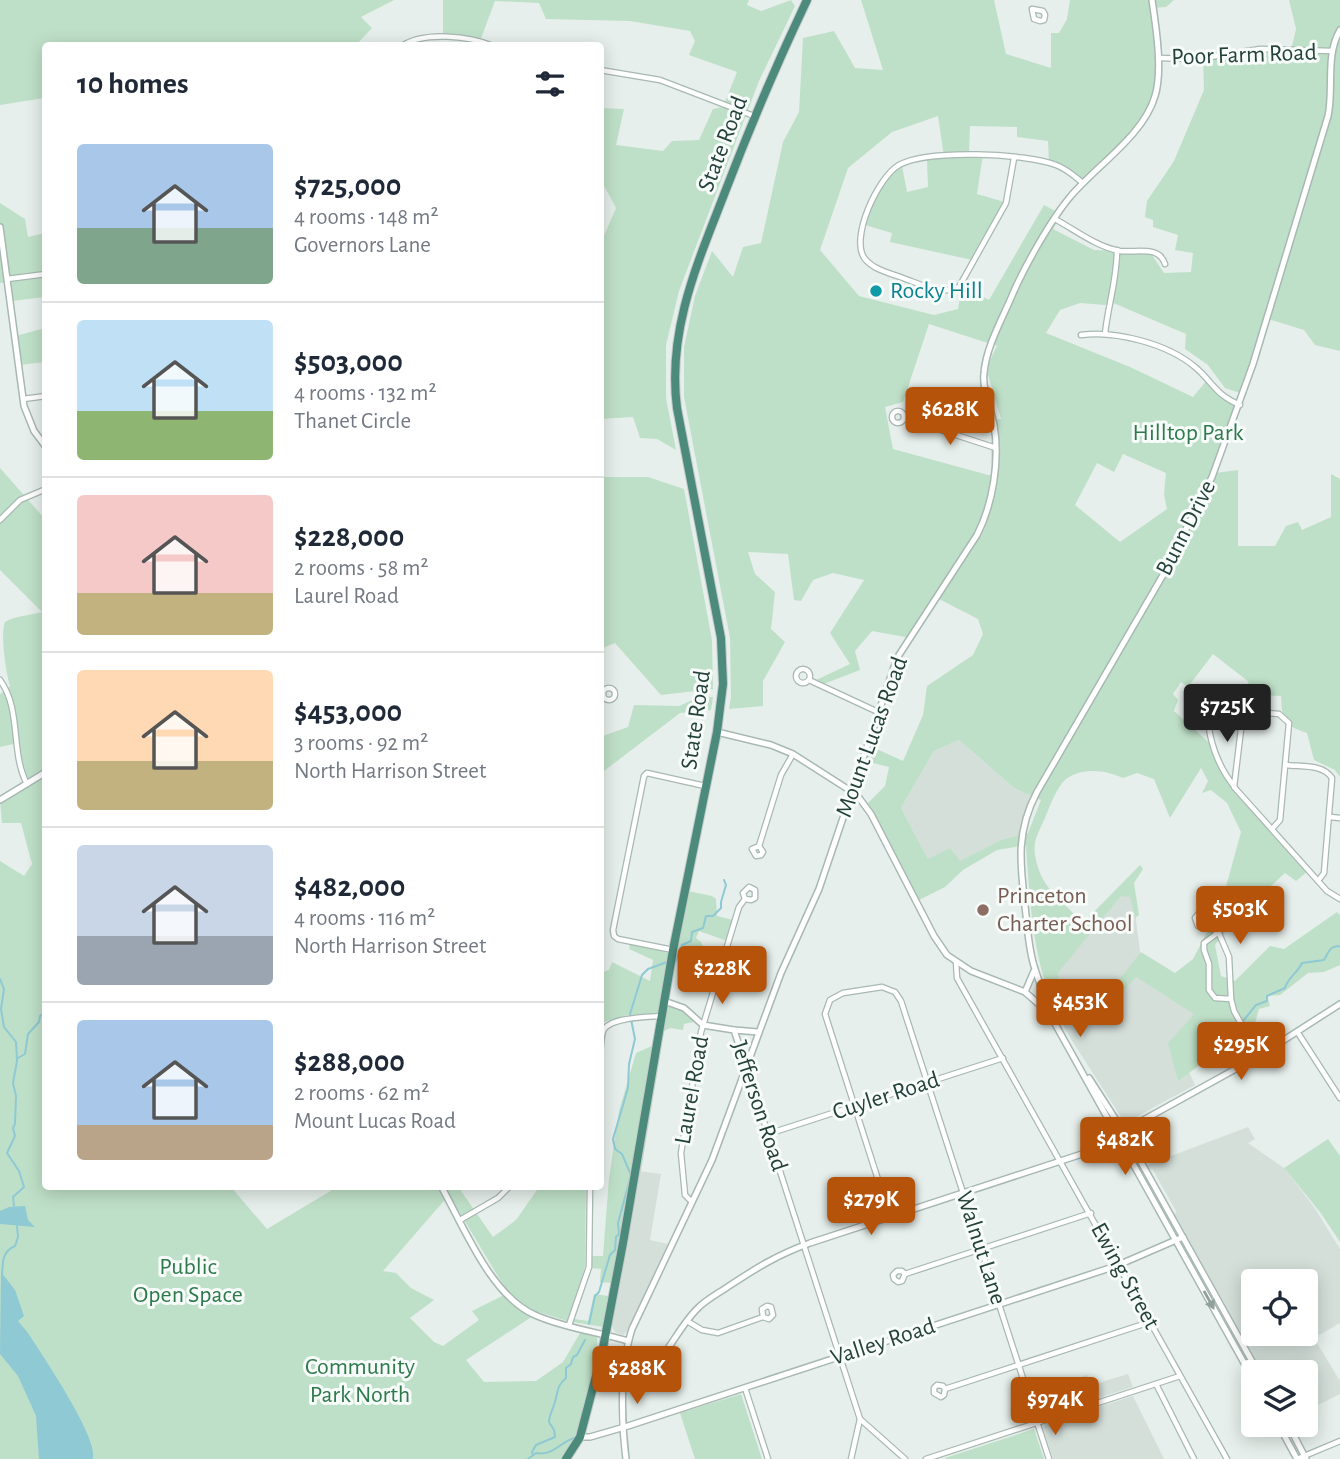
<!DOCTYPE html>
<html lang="en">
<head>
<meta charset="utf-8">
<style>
	body { margin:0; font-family:"Alegreya Sans",sans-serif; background:#f2f2f3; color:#1f2937; height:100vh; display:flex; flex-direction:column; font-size:26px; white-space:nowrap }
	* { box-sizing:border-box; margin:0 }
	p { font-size:23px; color:#747a83 }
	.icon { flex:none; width:38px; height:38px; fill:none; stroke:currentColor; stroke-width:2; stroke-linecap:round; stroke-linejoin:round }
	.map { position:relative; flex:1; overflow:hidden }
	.side { position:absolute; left:42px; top:42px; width:562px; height:1148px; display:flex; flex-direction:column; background:#fff; border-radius:7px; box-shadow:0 4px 18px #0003 }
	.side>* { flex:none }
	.buttons { position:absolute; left:1241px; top:1269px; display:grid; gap:14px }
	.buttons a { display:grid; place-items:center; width:77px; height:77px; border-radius:7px; background:#fff; box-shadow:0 4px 18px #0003; font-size:35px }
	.price { position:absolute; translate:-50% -60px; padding:0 16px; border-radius:7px; background:#b45309; color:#fff; font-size:23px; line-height:46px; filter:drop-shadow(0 2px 4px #0008) }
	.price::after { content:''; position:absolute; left:50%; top:42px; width:21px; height:16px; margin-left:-10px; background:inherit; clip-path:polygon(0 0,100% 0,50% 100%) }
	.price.current { background:#222; color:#fff }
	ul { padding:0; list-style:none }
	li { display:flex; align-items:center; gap:21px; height:175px; padding:0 35px }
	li+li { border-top:2px solid #e0e1e3 }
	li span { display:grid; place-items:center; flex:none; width:196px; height:140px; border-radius:7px; color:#555 }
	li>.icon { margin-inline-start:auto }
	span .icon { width:84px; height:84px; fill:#fffc; stroke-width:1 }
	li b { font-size:30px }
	h2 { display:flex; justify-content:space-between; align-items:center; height:84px; padding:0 35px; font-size:30px }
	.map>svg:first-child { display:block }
</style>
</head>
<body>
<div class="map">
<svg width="1340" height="1459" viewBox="0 0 1340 1459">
	<rect width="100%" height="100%" fill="#e6efeb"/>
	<!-- built -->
	<g fill="#d4dfda" fill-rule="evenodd">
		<path d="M959,740L1014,788L1032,796L1019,836L1001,840L960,862L928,859L901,808L934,751Z"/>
		<path d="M1131,882L1141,959L1202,1008L1177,1045L1195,1085L1125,1123L1071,1039L1049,1000L1044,985Z"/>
		<path d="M1248,1127L1255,1139L1248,1143L1284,1168L1314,1207L1340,1249V1323L1314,1338L1340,1381V1394L1306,1411V1372H1263L1175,1215L1176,1211L1153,1170L1149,1169L1147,1165ZM1253,1281H1306V1334H1253Z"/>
		<path d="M639,1171L661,1174L650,1240L668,1244L627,1331L623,1335L615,1332L611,1324Z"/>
		<path d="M1128,1374L1133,1387L1066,1408L1059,1385L1087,1375L1089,1380L1093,1379L1095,1384Z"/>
		<path d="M1133,1396L1164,1459H1053L1043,1428L1045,1424Z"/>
	</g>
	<!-- green -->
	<g fill="#bfe0c8" fill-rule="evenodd">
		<path d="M0,0H394L361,17L372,28L356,45L46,46L45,100L44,98L0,105Z"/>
		<path d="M443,0H749L747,5L761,11L791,0L795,6L759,81L679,291L666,345V398L676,450L657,439L640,438L633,417L600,419V245L616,208L600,178V108L624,109L616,145L663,151L672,141L699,140L713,109L723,107L737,72L689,55L695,41L690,31L630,21L546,19L539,3L495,1L480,41L443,38Z"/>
		<path d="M861,0H994L1006,54L1051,68V33H1059L1067,19L1070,0H1174L1166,7L1153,8L1156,89L1147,115L1085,184L1049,163L1048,141L1017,137V127L970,126L969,153L983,154L977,194L1008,203L977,261L890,242L892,233L865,225C874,201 881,180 902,166L907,192L928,187L927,160L944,157L938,116L892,132L848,168L820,250L859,296L934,315L958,309L962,286L989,300L1044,205L1061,214L1053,229L1094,250L1150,252L1164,273L1191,272L1193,253L1175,250L1178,235L1153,227V220L1145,217L1147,201L1174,161L1204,90L1203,59L1291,50L1296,29L1289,0H1340V351L1315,345L1304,330L1268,319L1246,395L1225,388L1208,365L1185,349L1186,334L1111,302L1105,305L1080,303L1060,310L1046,333L1130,367L1193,397L1207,380L1217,392L1240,405L1215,473L1238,470V546H1275L1286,526L1298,522L1302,530L1331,517V474L1340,479V777L1335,770L1314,760L1307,733C1283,725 1282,720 1281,696L1252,695L1240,731L1215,728L1220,699L1231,703L1249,682L1213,654L1188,687L1181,682L1173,694L1178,700L1174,711L1214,747L1224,772L1308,871L1296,881L1285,873L1235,919L1215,945L1221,976L1235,981L1270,946L1284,949L1337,912L1340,915V965L1324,972L1308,973L1280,995L1267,996L1270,1006L1259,1009L1255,1023L1273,1048L1263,1054L1240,1060L1219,1051L1178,1081L1168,1043L1194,1014L1136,977L1098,1018L1064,1025C1033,974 1030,903 1026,845L997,850L963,870L945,887L919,900L868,803L885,786L889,767L873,763L860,774L870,746L903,761L923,715L927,686L973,655L983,634L978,619L937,598L911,638L872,631L855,651L860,670L821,685L814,681L850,664L830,633L864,580L833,573L813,580L801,601L794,600L788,554L748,552L755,574L775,592L771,629L785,642L763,681V706L729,709L731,697L730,638L684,397V347L695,296L712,251L733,277L743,247L761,243L783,142L799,112L803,38L834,31L855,68L883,70ZM929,324L997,346L986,368L1001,419L995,420L991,446L992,476L893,449L885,407L903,402ZM1123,454L1166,473L1164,494L1167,509L1120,542L1075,505L1097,463L1114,472ZM959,740L1014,788L1041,800L1028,833L1001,840L960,861L950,848L928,859L901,808L934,751ZM1201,768L1208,781L1202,793L1211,790L1227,803L1241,832L1221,905L1193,959L1175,973L1141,952L1093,1012L1073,1013L1057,974L1121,896L1130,897L1135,918L1139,915L1134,883L1143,869L1140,865L1082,924C1066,901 1045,894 1037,864C1031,843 1037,836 1045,818C1050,806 1056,788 1066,779C1083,767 1106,770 1123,778L1137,773L1154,779L1170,818Z"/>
		<path d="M0,203L25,219L28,237L45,233V297L12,301L9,282L0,283Z"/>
		<path d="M45,328V362L20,365L16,336Z"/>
		<path d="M0,468L45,519L46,1186L231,1187L267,1229L337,1187H461L459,1188L493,1237L516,1220L539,1187H586L585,1266L570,1322L539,1312L466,1360L484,1382L536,1381L563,1362L580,1333L597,1337C601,1376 582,1426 563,1459H0V861L24,876L32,864L21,823H2L0,800L28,783L18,743L0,747V694L10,686C6,673 0,632 5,622C14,616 32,615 42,612L0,570ZM449,1195L508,1293L472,1311L479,1320L443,1346L434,1342L410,1318L434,1300L411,1288L396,1273L383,1271Z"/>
		<path d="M600,477H648L684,489L712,640L713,689L661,695L615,643L600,649Z"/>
		<path d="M699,697H713L711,710L680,713L600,774V737L628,727L634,705L679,706Z"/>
		<path d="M688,891L712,896L716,899L717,916L733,920L727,941L699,931L696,938L701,942L703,947L700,952L677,948Z"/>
		<path d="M630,943L668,953L658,1014L627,1015L604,1022L600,1044V973L609,970L612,962L650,981L653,960L629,949Z"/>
		<path d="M669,1006L680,1009L694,1022L684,1024L683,1030L670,1028L664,1031L641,1171H639L666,1009Z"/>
		<path d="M652,1046L612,1283L600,1282L601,1269L590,1268L591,1256H603L609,1178L619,1111L636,1053Z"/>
		<path d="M1328,1139L1340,1156V1242L1320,1212L1284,1168Z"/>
		<path d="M594,1294L609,1296L603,1327L573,1322L574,1319L588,1321Z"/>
		<path d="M741,1394L762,1459H695L680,1413Z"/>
		<path d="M1034,1429L1044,1459H945V1458Z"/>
	</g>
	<!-- water -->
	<g fill="#8ec9d4">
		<path d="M25,1206L28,1220L35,1227L0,1224V1211L9,1207Z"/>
		<path d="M1,1272L15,1290L24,1316L18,1321L28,1333C42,1355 99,1438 93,1459H39L36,1416L18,1376L0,1354Z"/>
	</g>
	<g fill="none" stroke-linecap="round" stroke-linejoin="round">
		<!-- stream -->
		<g stroke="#8ec9d4" stroke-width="2">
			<path d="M675,963L682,945L691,941L692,932L703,928L706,916H713L721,908V902L726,885L724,880"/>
			<path d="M0,979L4,989L1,1009L4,1027L16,1042L17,1061L13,1083L16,1096L15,1124L13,1128L15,1136L7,1153L19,1171L24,1187L13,1197L14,1206"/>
			<path d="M1243,1021L1256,1005L1267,1001V996L1285,988C1288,977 1297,974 1302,963L1324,960C1329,952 1329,946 1340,946"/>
			<path d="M18,1058L25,1054L28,1034L39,1022L40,1016L46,1013"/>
			<path d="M2,1277C3,1264 1,1252 15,1246L18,1237L17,1226"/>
			<path d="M589,1324L595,1296L599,1292L610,1255L615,1250L616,1237L619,1234L618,1223L631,1175L622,1154L615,1149L613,1139L628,1088L629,1064L635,1039L630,1014L642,975L648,969L667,962"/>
			<path d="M533,1455L532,1452L536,1445L555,1437L554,1430L549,1422C549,1415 552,1412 554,1405C558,1394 556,1386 566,1378V1368L571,1364L573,1357L577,1355L585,1340"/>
			<path d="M528,1459L536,1453C553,1456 559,1443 574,1438"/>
		</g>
		<defs>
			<g id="minor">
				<path d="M1032,9L1043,11L1045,15L1044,20L1040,21L1034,19Z"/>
				<path d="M402,46C424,31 470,36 493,46"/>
				<path d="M1158,58L1197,59L1260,49L1332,51"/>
				<path d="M600,70L660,80L754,116"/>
				<path d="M1014,158L1006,203L959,287C941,296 920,284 903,278C890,273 874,270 865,259C849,239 878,177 899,165C928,149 1025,153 1056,165C1067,169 1074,176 1083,183"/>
				<path d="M1055,219C1075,230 1097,247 1120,251C1136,253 1159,245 1165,264"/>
				<path d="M7,279L46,274"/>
				<path d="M1105,334C1108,305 1117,280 1117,250"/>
				<path d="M1081,335C1115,330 1168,344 1195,367C1213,382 1214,394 1240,405"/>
				<path d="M23,399L46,396"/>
				<circle cx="898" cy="417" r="6"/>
				<path d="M904,418L996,448"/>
				<path d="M0,520L20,500L46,489"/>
				<circle cx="803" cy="676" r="7"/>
				<path d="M0,680C22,710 10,752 27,784"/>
				<path d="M809,680L878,712"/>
				<circle cx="609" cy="694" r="6"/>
				<path d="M1212,702L1205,695L1207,691L1216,690L1220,693C1216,700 1211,703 1209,712C1206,736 1219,768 1234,786"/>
				<path d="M1286,765C1302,767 1323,764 1332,778L1324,873L1318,881"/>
				<path d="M1330,817L1340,818"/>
				<path d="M1272,829L1280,820L1289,723L1279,714L1251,712L1242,721L1234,787L1327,891L1340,899"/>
				<path d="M759,846L763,852L761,855L756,856L752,849L759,846L781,775L793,754"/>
				<path d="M1200,912L1210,915L1218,931L1198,926L1195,918Z"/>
				<path d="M1218,931L1229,957L1231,999L1234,1011L1259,1056"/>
				<path d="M1219,932L1204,943V950L1209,964V990L1215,998L1231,999"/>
				<path d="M673,950L618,939L614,936L613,930L644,776L647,773L705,786"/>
				<path d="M683,953L747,965"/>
				<path d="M956,962L957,978L1227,1459"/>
				<path d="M1298,1033L1340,1098"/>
				<path d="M600,1054C601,1047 601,1038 603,1031C609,1017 648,1017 661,1016"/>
				<path d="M746,1066L860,1419L851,1459"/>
				<path d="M768,1134L1003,1058"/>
				<path d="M692,1202L685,1195L681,1153L701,1032L739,907L745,899L751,900L755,898V890L749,887L743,893L745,899"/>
				<path d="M890,1217L825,1014L830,1000L843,993L882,987L895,992L901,1001L1049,1459"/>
				<path d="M460,1220L498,1198L510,1186"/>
				<path d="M905,1274L902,1281L898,1282L894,1279L893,1275L897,1271H902L905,1274L1091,1213"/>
				<path d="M687,1321L702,1330L718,1333L763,1317L769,1319L773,1315L771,1307L767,1306L762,1309L763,1317"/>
				<path d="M569,1325L589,1267L590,1186"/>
				<path d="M1156,1384L1194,1459"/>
				<path d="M745,1388L768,1459"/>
				<path d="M945,1389L944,1395L941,1397L934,1393V1388L937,1385L943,1386L945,1389L1150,1322"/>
				<path d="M860,1419L905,1459"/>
				<path d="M926,1459L1180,1376"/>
				<path d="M1297,1459L1340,1441"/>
			</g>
			<g id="tertiary">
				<path d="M0,227L24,406L34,431L46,447"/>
				<path d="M717,732L771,745L793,754L857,795L871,814L934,936L947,955L971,971L1025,992L1049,1013L1253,1379"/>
				<path d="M0,800L46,772"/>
				<path d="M1025,992L1034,971"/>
				<path d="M664,1001L684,1008L703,1025L734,1030L746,1066"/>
				<path d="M1051,1015C1046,1000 1040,985 1035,969C1029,952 1028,933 1026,915C1021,869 1014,835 1037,792L1163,575L1212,477L1253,364L1328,116C1334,88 1325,56 1340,30"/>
				<path d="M734,1030L758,1032"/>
				<path d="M1089,1078L1127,1137L1258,1372"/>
				<path d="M441,1186C464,1227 491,1296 535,1315C564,1328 598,1332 628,1341"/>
				<path d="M625,1385C662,1374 673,1332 698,1308C707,1299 719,1293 729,1286C758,1267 777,1255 810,1243L1082,1154L1259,1056L1340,1004"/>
				<path d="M1278,1424L1297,1459"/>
				<path d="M1288,1424L1306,1459"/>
				<path d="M580,1437H590L628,1426L1116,1266L1183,1237"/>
				<path d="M626,1459C621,1420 620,1366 632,1329L712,1160L781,973L819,889L894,667L899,655L977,535C993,504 1000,460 994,425C991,409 982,390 984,373C986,348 1001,321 1011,298C1023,269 1050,221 1070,197C1096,166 1144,135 1155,96C1163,70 1156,27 1152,0"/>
			</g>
			<path id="trunk" d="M566,1459L580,1437L602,1353L623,1243L673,950L717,732L723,684L721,638L677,408C667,330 698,262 725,192C750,127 777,63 807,0"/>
		</defs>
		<!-- minor casing -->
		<use href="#minor" stroke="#a8b8b2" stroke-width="7"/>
		<!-- tertiary casing -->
		<use href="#tertiary" stroke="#a8b8b2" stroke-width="8"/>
		<!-- trunk casing -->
		<use href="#trunk" stroke="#c2cac8" stroke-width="10"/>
		<!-- minor -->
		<use href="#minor" stroke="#fff" stroke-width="4.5"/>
		<!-- tertiary -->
		<use href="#tertiary" stroke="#fff" stroke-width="5"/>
		<!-- trunk -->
		<use href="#trunk" stroke="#4c8a7c" stroke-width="8"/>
	</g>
	<!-- one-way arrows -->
	<defs><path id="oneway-solid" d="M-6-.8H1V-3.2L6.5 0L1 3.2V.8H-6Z" transform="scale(1.75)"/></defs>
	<use fill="#92a09c" href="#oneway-solid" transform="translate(1209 1300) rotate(61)"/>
	<!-- markers -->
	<circle fill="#0f9aa8" stroke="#f7fbf9" stroke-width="2.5" cx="876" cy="291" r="7"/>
	<circle fill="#8d6e63" stroke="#f7fbf9" stroke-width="2.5" cx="983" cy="910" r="7"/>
	<g text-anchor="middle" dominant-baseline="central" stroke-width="6" stroke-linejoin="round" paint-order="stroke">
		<!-- street labels -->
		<g font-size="24" fill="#24423a" stroke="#f7fbf9">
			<text transform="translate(1244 55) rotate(-2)">Poor Farm Road</text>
			<text transform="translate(723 144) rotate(-69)">State Road</text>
			<text transform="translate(1186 528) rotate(-63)">Bunn Drive</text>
			<text transform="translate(696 720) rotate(-82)">State Road</text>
			<text transform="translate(872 737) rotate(-70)">Mount Lucas Road</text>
			<text transform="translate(692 1090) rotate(-80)">Laurel Road</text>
			<text transform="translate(886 1096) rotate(-18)">Cuyler Road</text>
			<text transform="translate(759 1106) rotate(72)">Jefferson Road</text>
			<text transform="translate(981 1248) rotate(72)">Walnut Lane</text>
			<text transform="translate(1125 1276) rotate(61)">Ewing Street</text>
			<text transform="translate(883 1342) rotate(-18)">Valley Road</text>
		</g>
		<!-- culture labels -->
		<g font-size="24" fill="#0d838f" stroke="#f7fbf9" text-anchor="start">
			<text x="890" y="291">Rocky Hill</text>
		</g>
		<!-- park labels -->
		<g font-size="24" fill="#2d7a4b" stroke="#f7fbf9">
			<text x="1188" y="433">Hilltop Park</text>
			<text x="188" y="1267">Public<tspan x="188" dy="28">Open Space</tspan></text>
			<text x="360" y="1367">Community<tspan x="360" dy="28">Park North</tspan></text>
		</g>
		<!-- education labels -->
		<g font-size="24" fill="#785e54" stroke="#f7fbf9" text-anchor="start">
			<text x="997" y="896">Princeton<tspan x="997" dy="28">Charter School</tspan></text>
		</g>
	</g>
</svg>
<div class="buttons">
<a><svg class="icon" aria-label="locate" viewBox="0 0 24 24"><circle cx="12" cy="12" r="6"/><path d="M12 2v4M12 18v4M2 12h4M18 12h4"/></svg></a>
<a><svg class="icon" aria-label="layers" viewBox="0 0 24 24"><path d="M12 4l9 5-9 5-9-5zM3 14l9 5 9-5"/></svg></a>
</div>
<b class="price" style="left:950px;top:447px">$628K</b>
<b class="price current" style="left:1227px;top:744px">$725K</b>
<b class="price" style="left:1240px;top:946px">$503K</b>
<b class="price" style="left:722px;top:1006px">$228K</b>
<b class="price" style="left:1080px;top:1039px">$453K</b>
<b class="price" style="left:1241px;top:1082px">$295K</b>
<b class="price" style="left:1125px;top:1177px">$482K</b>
<b class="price" style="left:871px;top:1237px">$279K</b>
<b class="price" style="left:637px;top:1406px">$288K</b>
<b class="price" style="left:1055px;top:1437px">$974K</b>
<section class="side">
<h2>10 homes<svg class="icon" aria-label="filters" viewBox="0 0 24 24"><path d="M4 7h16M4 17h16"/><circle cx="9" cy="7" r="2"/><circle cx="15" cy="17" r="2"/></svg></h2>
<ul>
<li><span style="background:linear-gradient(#a9c7e8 60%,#7fa58c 0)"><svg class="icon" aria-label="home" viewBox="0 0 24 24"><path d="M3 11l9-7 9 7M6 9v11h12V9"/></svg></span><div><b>$725,000</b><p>4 rooms · 148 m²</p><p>Governors Lane</p></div></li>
<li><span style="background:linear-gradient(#bfe0f5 65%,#8fb573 0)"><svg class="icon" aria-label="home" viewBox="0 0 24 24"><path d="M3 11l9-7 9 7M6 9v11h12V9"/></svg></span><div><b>$503,000</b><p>4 rooms · 132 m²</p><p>Thanet Circle</p></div></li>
<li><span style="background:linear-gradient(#f6c9c9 70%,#c2b280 0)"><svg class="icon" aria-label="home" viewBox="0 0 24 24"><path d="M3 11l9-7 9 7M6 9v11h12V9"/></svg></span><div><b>$228,000</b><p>2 rooms · 58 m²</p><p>Laurel Road</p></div></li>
<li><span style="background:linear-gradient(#ffd9b3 65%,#c2b280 0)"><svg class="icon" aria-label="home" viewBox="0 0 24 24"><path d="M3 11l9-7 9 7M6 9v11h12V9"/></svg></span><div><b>$453,000</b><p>3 rooms · 92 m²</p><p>North Harrison Street</p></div></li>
<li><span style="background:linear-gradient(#c9d6e8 65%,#9aa5b1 0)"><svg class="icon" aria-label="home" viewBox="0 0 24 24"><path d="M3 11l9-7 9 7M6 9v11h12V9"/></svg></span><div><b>$482,000</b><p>4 rooms · 116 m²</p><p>North Harrison Street</p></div></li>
<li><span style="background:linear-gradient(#a9c7e8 75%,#b9a48a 0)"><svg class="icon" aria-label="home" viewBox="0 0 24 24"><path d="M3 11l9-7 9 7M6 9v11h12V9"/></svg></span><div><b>$288,000</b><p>2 rooms · 62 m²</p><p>Mount Lucas Road</p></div></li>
</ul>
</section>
</div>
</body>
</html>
